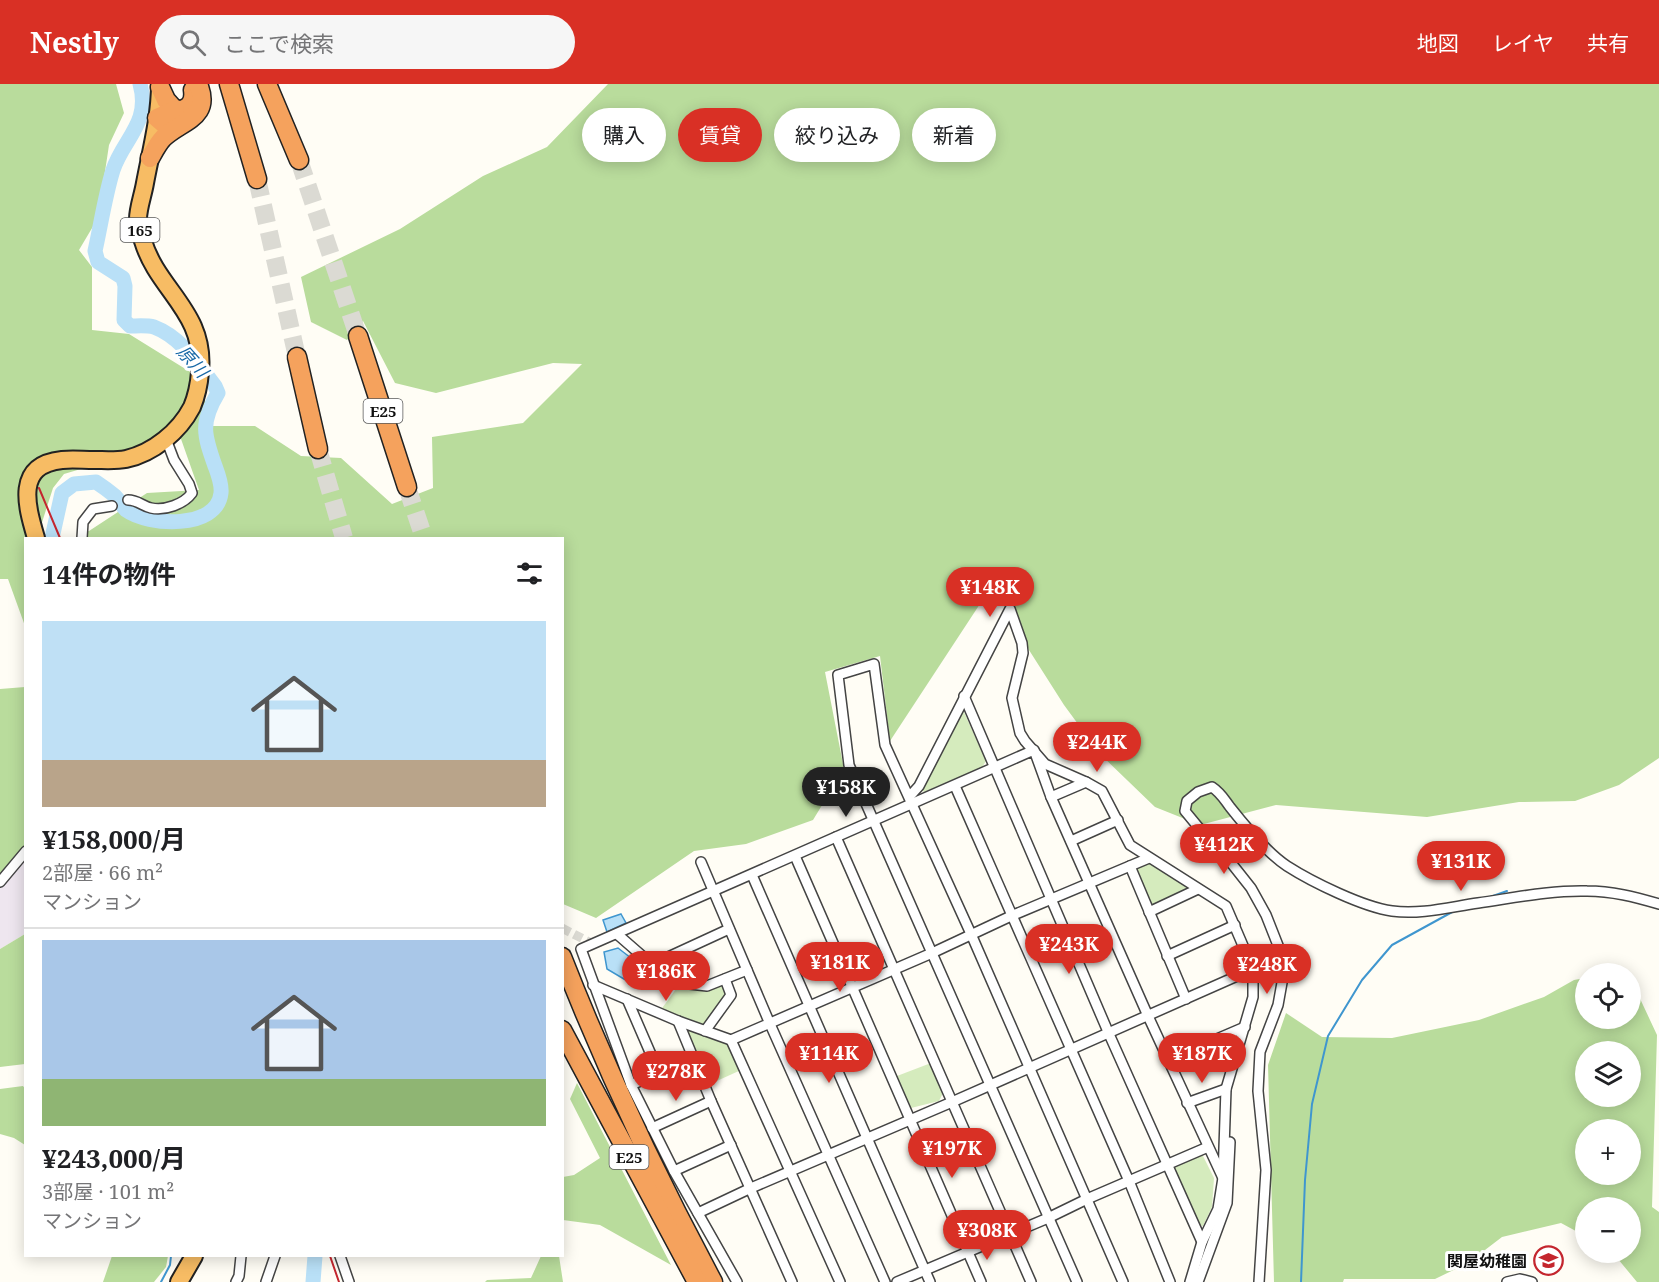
<!DOCTYPE html>
<html lang="ja">
<head>
<meta charset="utf-8">
<style>
	body { margin:0; font-family:"Noto Serif","Noto Sans JP",serif; background:#f6f6f6; color:#202124; height:100vh; display:flex; flex-direction:column; font-size:22px; white-space:nowrap }
	* { box-sizing:border-box; margin:0 }
	p { font-size:20px; color:#757577 }
	.icon { flex:none; width:33px; height:33px; fill:none; stroke:currentColor; stroke-width:2; stroke-linecap:round; stroke-linejoin:round }
	.map { position:relative; flex:1; overflow:hidden }
	.panel { position:absolute; left:24px; top:453px; width:540px; height:720px; display:flex; flex-direction:column; background:#fff; border-radius:0px; box-shadow:0 3px 15px #0003 }
	.panel>* { flex:none }
	.hud { position:absolute; left:582px; top:24px; width:570px; height:54px; display:flex; gap:12px }
	.fabs { position:absolute; left:1575px; top:879px; display:grid; gap:12px }
	.fabs a { display:grid; place-items:center; width:66px; height:66px; border-radius:50%; background:#fff; box-shadow:0 3px 15px #0003; font-size:30px }
	.price { position:absolute; translate:-50% -51px; padding:0 14px; border-radius:21px; background:#d93025; color:#fff; font-size:20px; line-height:39px; filter:drop-shadow(0 2px 3px #0008) }
	.price::after { content:''; position:absolute; left:50%; top:36px; width:18px; height:14px; margin-left:-9px; background:inherit; clip-path:polygon(0 0,100% 0,50% 100%) }
	.price.on { background:#222; color:#fff }
	ul { padding:0; list-style:none }
	li { display:grid; align-content:center; gap:12px; height:318px; padding:0 18px }
	li+li { border-top:2px solid #e0e0e0 }
	li span { display:grid; place-items:center; height:186px; border-radius:0px; color:#555 }
	li>.icon { margin-inline-start:auto }
	span .icon { width:108px; height:108px; fill:#fffc; stroke-width:1 }
	li b { font-size:26px }
	h2 { display:flex; justify-content:space-between; align-items:center; height:72px; padding:0 18px; font-size:26px }
	.chip { padding:0 21px; border-radius:27px; background:#fff; box-shadow:0 3px 15px #0003; font-size:21px; line-height:54px }
	.chip.on { background:#d93025; color:#fff }
	header { display:flex; align-items:center; gap:36px; box-sizing:border-box; height:84px; padding:0 30px; background:#d93025; color:#fff }
	header strong { font-size:28px }
	nav { display:flex; gap:33px; margin-inline-start:auto; font-size:21px }
	.search { width:420px; height:54px; background:#f6f6f6; display:flex; align-items:center; gap:15px; box-sizing:border-box; padding:0 21px; border-radius:33px; color:#757577; font-size:22px }
	.map>svg:first-child { display:block }
</style>
</head>
<body>
<header>
<strong>Nestly</strong>
<div class="search"><svg class="icon" aria-label="search" viewBox="0 0 24 24"><circle cx="10" cy="10" r="6"/><path d="M15 15l6 6"/></svg>ここで検索</div>
<nav><a>地図</a><a>レイヤ</a><a>共有</a></nav>
</header>
<div class="map">
<svg width="1659" height="1198" viewBox="0 0 1659 1198">
	<rect width="100%" height="100%" fill="#fffdf5"/>
	<!-- industrial -->
	<path fill="#eee6ef" d="M25,767V850L0,865V798Z"/>
	<!-- green -->
	<g fill="#d5ebbd">
		<path d="M959,627L964,628L986,677L981,685L924,708L920,704Z"/>
		<path d="M1148,778L1150,779L1190,804L1178,811L1152,821L1146,818L1134,786L1137,782Z"/>
		<path d="M723,898L728,911L704,944L660,927L679,901Z"/>
		<path d="M683,941L728,958L741,986L708,1001Z"/>
		<path d="M931,979L944,1007L939,1017L911,1024L897,992Z"/>
		<path d="M1202,1070L1214,1094L1212,1123L1203,1142L1196,1141L1171,1081Z"/>
	</g>
	<!-- forest -->
	<g fill="#b9dc9c" fill-rule="evenodd">
		<path d="M0,0H116L124,29L109,61L98,134L79,166L92,183V246L129,250L200,294L211,342H255L301,372L341,374L392,420L433,404L432,353L523,339L582,280L553,279L436,309L395,299L363,237L347,256L311,238L301,193L400,145L483,92L547,63L608,0H1659V674L1619,701L1575,717L1519,718L1427,733L1276,721L1200,741L1155,723L1100,670L1064,621L1029,566L1006,500L995,497L890,657L880,572L825,588L844,685L813,736L746,760L694,767L596,834L563,820L562,454H84L82,448L89,447L147,409L199,406L181,355L64,390L53,404L37,454H26L25,542L8,495H0Z"/>
		<path d="M25,603V767L0,798V605Z"/>
		<path d="M25,850V980L0,983V865Z"/>
		<path d="M1585,894L1586,934H1630L1631,903L1636,906L1657,951L1652,1123L1659,1128V1198H1637L1613,1169L1630,1168V1124H1586L1585,1152L1561,1139L1502,1153L1468,1179L1435,1195H1344L1343,1198H1274L1268,981L1286,929L1322,953L1392,954L1479,936L1544,913L1574,896ZM1586,968H1630V1012H1586ZM1586,1046H1630V1090H1586Z"/>
		<path d="M577,999L671,1181L600,1141L563,1136V1093L574,1091L600,1074L570,1015Z"/>
		<path d="M23,1002L26,1006L25,1061L14,1054L0,1050V1005Z"/>
		<path d="M112,1172H168L166,1183L154,1198H103Z"/>
		<path d="M541,1172H559L563,1198H485L487,1196L531,1194Z"/>
	</g>
	<!-- water -->
	<g fill="#b9e0f7" stroke="#3f96cf" stroke-width="1.5">
		<path d="M621,830L626,839L607,848L603,836Z"/>
		<path d="M618,864L640,881L658,900L655,904L634,901L607,885L604,868Z"/>
	</g>
	<g fill="none" stroke-linecap="round" stroke-linejoin="round">
		<!-- stream -->
		<g stroke="#3f96cf" stroke-width="2">
			<path d="M1490,813L1507,807"/>
			<path d="M161,1198L170,1181L171,1172"/>
			<path d="M1301,1198L1305,1096L1312,1020L1328,952L1362,896L1392,861L1454,827"/>
		</g>
		<!-- river -->
		<g stroke="#b9e0f7" stroke-width="15">
			<path d="M52,454L62,409L74,400L96,398C102,402 109,407 115,412C119,416 122,422 126,426C148,442 217,446 221,409C222,400 218,390 215,382C204,351 200,339 218,309L215,302C198,280 181,253 154,243C147,241 137,242 130,242L124,236L125,202L123,194L98,178L95,167C101,140 105,112 113,86C123,55 151,39 140,0"/>
			<path d="M313,1198L315,1172"/>
		</g>
		<!-- minor-tunnel -->
		<path stroke="#dbdad3" stroke-width="9" stroke-dasharray="9 4.5" stroke-linecap="butt" d="M562,844L593,860"/>
		<!-- motorway-tunnel -->
		<g stroke="#dbdad3" stroke-width="18" stroke-dasharray="18 9" stroke-linecap="butt">
			<path d="M299,76L358,252"/>
			<path d="M257,95L297,273"/>
			<path d="M318,365L344,454"/>
			<path d="M407,403L424,454"/>
		</g>
		<defs>
			<g id="minor">
				<path d="M128,416C138,416 142,422 151,424C165,427 184,420 192,409L189,400L174,376L166,355"/>
				<path d="M82,454L83,438L93,425L112,422"/>
				<path d="M964,612L1109,950L1202,1158"/>
				<path d="M1086,698L1102,707L1130,761L1226,822L1253,885V913L1226,1005L1223,1094L1218,1125L1202,1158L1190,1198"/>
				<path d="M955,702L1129,1097L1170,1198"/>
				<path d="M910,712L919,702L1010,525L1022,559L1023,569L1012,614L1020,649L1025,657L1045,680L1086,698L1051,713"/>
				<path d="M836,753L1031,1198"/>
				<path d="M1071,757L1118,736"/>
				<path d="M795,772L981,1198"/>
				<path d="M701,778L770,940L885,1198"/>
				<path d="M1130,782L1186,915"/>
				<path d="M752,791L930,1198"/>
				<path d="M0,798L26,767"/>
				<path d="M1149,828L1198,805"/>
				<path d="M617,850L672,898L707,902L747,886"/>
				<path d="M1167,872L1235,841"/>
				<path d="M653,880L729,845"/>
				<path d="M593,901L678,937L731,956L932,869L1011,832L1149,774"/>
				<path d="M627,915L659,989"/>
				<path d="M678,937L711,1017L792,1198"/>
				<path d="M705,947L731,911L725,895"/>
				<path d="M731,956L840,1198"/>
				<path d="M1168,976L1245,943"/>
				<path d="M631,1001L693,974"/>
				<path d="M1187,1019L1226,1005"/>
				<path d="M652,1044L711,1017"/>
				<path d="M674,1087L731,1061"/>
				<path d="M698,1129L751,1104L952,1018L1253,885"/>
				<path d="M340,1172L349,1198"/>
				<path d="M236,1198L239,1192L241,1172"/>
				<path d="M266,1198L275,1172"/>
				<path d="M737,1198L674,1087L631,1001L581,865L1034,666L1051,713L1148,932L1223,1094"/>
				<path d="M897,1198L1048,1134L1087,1115L1208,1063"/>
				<path d="M1077,1198L849,681L838,591L874,580L885,661L971,850L1123,1198"/>
				<path d="M1198,1198L1227,1119L1230,1058"/>
				<path d="M1259,1198L1266,1086L1258,1007L1260,968L1278,921L1283,893L1279,864L1266,831L1251,804L1232,780L1199,744L1185,727L1187,717L1198,708L1212,703C1221,709 1224,715 1230,723C1245,742 1267,769 1287,782C1312,798 1363,823 1392,827C1420,831 1450,823 1478,819C1513,814 1551,806 1587,807C1612,807 1635,813 1659,820"/>
				<path d="M1507,1198L1520,1195L1532,1198"/>
			</g>
			<g id="trunk">
				<path d="M36,454C27,423 14,381 62,376C72,375 83,376 94,376C104,376 116,377 126,375C153,369 179,348 192,323C197,311 199,301 200,288C206,228 158,207 143,157C141,151 138,142 138,135C138,124 143,111 145,99C151,67 160,33 160,0"/>
				<path d="M179,1198L194,1172"/>
			</g>
			<g id="motorway">
				<path d="M229,0L257,95"/>
				<path d="M267,0L299,76"/>
				<path d="M160,3L166,16L175,26C188,27 195,19 193,6"/>
				<path d="M175,26L157,34L165,41L177,43"/>
				<path d="M150,74C154,67 158,59 163,54C182,36 212,34 198,0"/>
				<path d="M358,252L407,403"/>
				<path d="M297,273L318,365"/>
				<path d="M562,873C606,985 656,1092 713,1198"/>
				<path d="M562,946L697,1198"/>
			</g>
		</defs>
		<!-- minor casing -->
		<use href="#minor" stroke="#444" stroke-width="12"/>
		<!-- trunk casing -->
		<use href="#trunk" stroke="#222" stroke-width="20"/>
		<!-- motorway casing -->
		<use href="#motorway" stroke="#222" stroke-width="21"/>
		<!-- minor -->
		<use href="#minor" stroke="#fff" stroke-width="9"/>
		<!-- trunk -->
		<use href="#trunk" stroke="#f7bc64" stroke-width="16"/>
		<!-- motorway -->
		<use href="#motorway" stroke="#f5a25d" stroke-width="18"/>
		<!-- rail -->
		<g stroke="#c4262e" stroke-width="2">
			<path d="M39,404L60,454"/>
			<path d="M330,1172L339,1198"/>
		</g>
	</g>
	<!-- icons -->
	<defs>
		<symbol id="school-ring" viewBox="-11 -11 22 22"><circle r="9.5" fill="#fff" stroke="#c4262e" stroke-width="1.5"/><path d="M0-5L7-2L0 1L-7-2ZM-4 1L0 2.5L4 1V4Q0 6-4 4Z" fill="#c4262e"/></symbol>
	</defs>
	<g fill-rule="evenodd">
		<use href="#school-ring" x="1532" y="1160" width="33" height="33"/>
	</g>
	<g text-anchor="middle" dominant-baseline="central" stroke-width="6" stroke-linejoin="round" paint-order="stroke">
		<!-- shield labels -->
		<g fill="#fff" stroke="#585858" stroke-width="1.5">
			<rect x="120.5" y="134" width="39" height="24" rx="4.5"/>
			<rect x="363.5" y="315" width="39" height="24" rx="4.5"/>
			<rect x="609.5" y="1061" width="39" height="24" rx="4.5"/>
		</g>
		<g font-size="15" font-weight="bold" fill="#111">
			<text x="140" y="146">165</text>
			<text x="383" y="327">E25</text>
			<text x="629" y="1073">E25</text>
		</g>
		<!-- poi labels -->
		<g font-size="16" font-weight="bold" fill="#111" stroke="#fff" text-anchor="end">
			<text x="1527" y="1177">関屋幼稚園</text>
		</g>
		<!-- water labels -->
		<g font-size="18" font-style="italic" fill="#1768a6" stroke="#fff">
			<text transform="translate(193 277) rotate(48)">原川</text>
		</g>
	</g>
</svg>
<div class="fabs">
<a><svg class="icon" aria-label="locate" viewBox="0 0 24 24"><circle cx="12" cy="12" r="6"/><path d="M12 2v4M12 18v4M2 12h4M18 12h4"/></svg></a>
<a><svg class="icon" aria-label="layers" viewBox="0 0 24 24"><path d="M12 4l9 5-9 5-9-5zM3 14l9 5 9-5"/></svg></a>
<a>+</a>
<a>−</a>
</div>
<b class="price" style="left:990px;top:534px">¥148K</b>
<b class="price" style="left:1097px;top:689px">¥244K</b>
<b class="price on" style="left:846px;top:734px">¥158K</b>
<b class="price" style="left:1224px;top:791px">¥412K</b>
<b class="price" style="left:1461px;top:808px">¥131K</b>
<b class="price" style="left:1069px;top:891px">¥243K</b>
<b class="price" style="left:840px;top:909px">¥181K</b>
<b class="price" style="left:1267px;top:911px">¥248K</b>
<b class="price" style="left:666px;top:918px">¥186K</b>
<b class="price" style="left:829px;top:1000px">¥114K</b>
<b class="price" style="left:1202px;top:1000px">¥187K</b>
<b class="price" style="left:676px;top:1018px">¥278K</b>
<b class="price" style="left:952px;top:1095px">¥197K</b>
<b class="price" style="left:987px;top:1177px">¥308K</b>
<div class="hud">
<a class="chip">購入</a>
<a class="chip on">賃貸</a>
<a class="chip">絞り込み</a>
<a class="chip">新着</a>
</div>
<section class="panel">
<h2>14件の物件<svg class="icon" aria-label="filters" viewBox="0 0 24 24"><path d="M4 7h16M4 17h16"/><circle cx="9" cy="7" r="2"/><circle cx="15" cy="17" r="2"/></svg></h2>
<ul>
<li><span style="background:linear-gradient(#bfe0f5 75%,#b9a48a 0)"><svg class="icon" aria-label="home" viewBox="0 0 24 24"><path d="M3 11l9-7 9 7M6 9v11h12V9"/></svg></span><div><b>¥158,000/月</b><p>2部屋 · 66 m²</p><p>マンション</p></div></li>
<li><span style="background:linear-gradient(#a9c7e8 75%,#8fb573 0)"><svg class="icon" aria-label="home" viewBox="0 0 24 24"><path d="M3 11l9-7 9 7M6 9v11h12V9"/></svg></span><div><b>¥243,000/月</b><p>3部屋 · 101 m²</p><p>マンション</p></div></li>
</ul>
</section>
</div>
</body>
</html>
